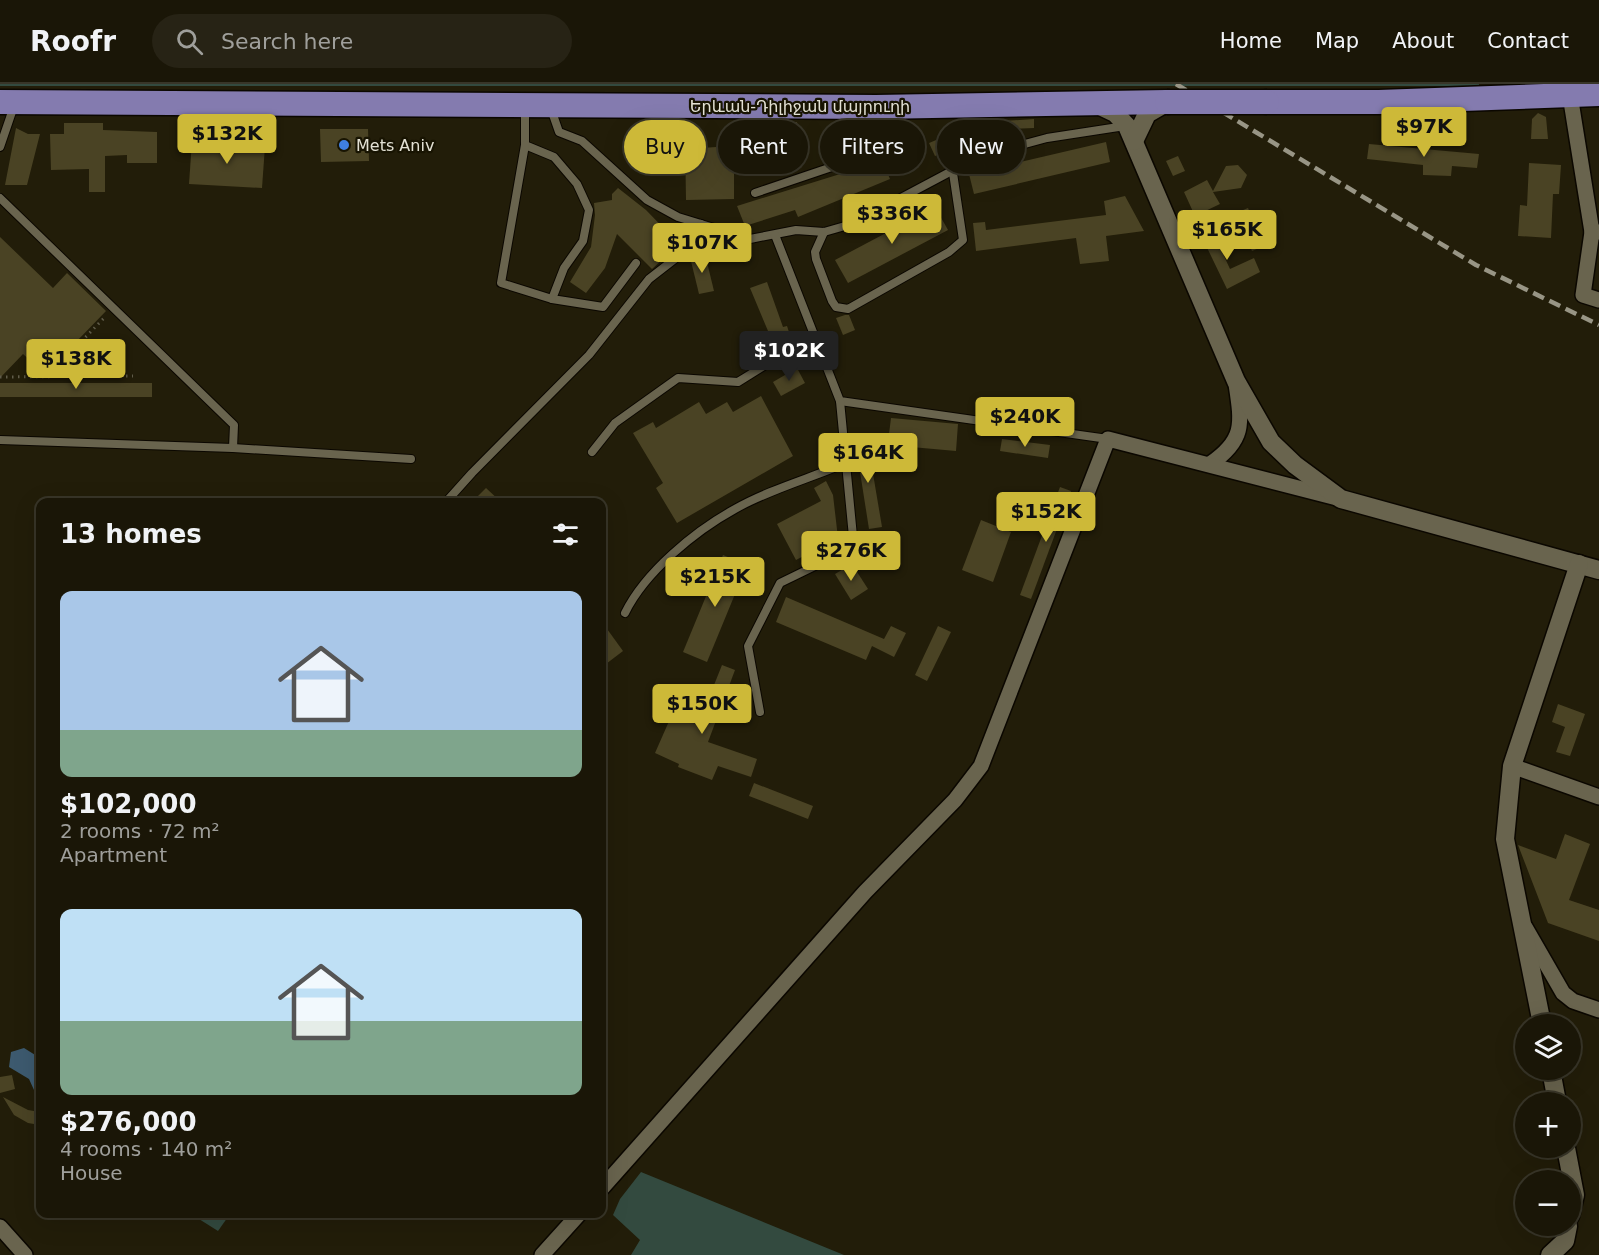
<!DOCTYPE html>
<html lang="en">
<head>
<meta charset="utf-8">
<style>
	body { margin:0; font-family:"DejaVu Sans","Noto Sans Armenian",sans-serif; background:#272315; color:#f1f3f6; height:100vh; display:flex; flex-direction:column; font-size:22px; white-space:nowrap }
	* { box-sizing:border-box; margin:0 }
	p { font-size:20px; color:#9f9f9b }
	.icon { flex:none; width:33px; height:33px; fill:none; stroke:currentColor; stroke-width:2; stroke-linecap:round; stroke-linejoin:round }
	.map { position:relative; flex:1; overflow:hidden }
	.sheet { position:absolute; left:36px; top:414px; width:570px; height:720px; display:flex; flex-direction:column; background:#1a1607; border-radius:12px; box-shadow:0 6px 24px #0002,0 0 0 2px #383528 }
	.sheet>* { flex:none }
	.banner { position:absolute; left:624px; top:36px; width:570px; height:54px; display:flex; gap:12px }
	.fabs { position:absolute; left:1515px; top:930px; display:grid; gap:12px }
	.fabs a { display:grid; place-items:center; width:66px; height:66px; border-radius:50%; background:#1a1607; box-shadow:0 6px 24px #0002,0 0 0 2px #383528; font-size:30px }
	.price { position:absolute; translate:-50% -51px; padding:0 14px; border-radius:6px; background:#cdb938; color:#111; font-size:20px; line-height:39px; filter:drop-shadow(0 2px 3px #0008) }
	.price::after { content:''; position:absolute; left:50%; top:36px; width:18px; height:14px; margin-left:-9px; background:inherit; clip-path:polygon(0 0,100% 0,50% 100%) }
	.price.selected { background:#222; color:#fff }
	ul { padding:0; list-style:none }
	li { display:grid; align-content:center; gap:12px; height:318px; padding:0 24px }
	li span { display:grid; place-items:center; height:186px; border-radius:12px; color:#555 }
	li>.icon { margin-inline-start:auto }
	span .icon { width:108px; height:108px; fill:#fffc; stroke-width:1 }
	li b { font-size:26px }
	h2 { display:flex; justify-content:space-between; align-items:center; height:72px; padding:0 24px; font-size:26px }
	.tag { padding:0 21px; border-radius:27px; background:#1a1607; box-shadow:0 6px 24px #0002,0 0 0 2px #383528; font-size:21px; line-height:54px }
	.tag.selected { background:#cdb938; color:#111 }
	header { display:flex; align-items:center; gap:36px; box-sizing:border-box; height:84px; padding:0 30px; background:#1a1607; border-bottom:2px solid #383528 }
	header strong { font-size:28px }
	nav { display:flex; gap:33px; margin-inline-start:auto; font-size:21px }
	.search { width:420px; height:54px; background:#272315; display:flex; align-items:center; gap:15px; box-sizing:border-box; padding:0 21px; border-radius:33px; color:#9f9f9b; font-size:22px }
	.map>svg:first-child { display:block }
</style>
</head>
<body>
<header>
<strong>Roofr</strong>
<div class="search"><svg class="icon" aria-label="search" viewBox="0 0 24 24"><circle cx="10" cy="10" r="6"/><path d="M15 15l6 6"/></svg>Search here</div>
<nav><a>Home</a><a>Map</a><a>About</a><a>Contact</a></nav>
</header>
<div class="map">
<svg width="1599" height="1171" viewBox="0 0 1599 1171">
	<rect width="100%" height="100%" fill="#221d09"/>
	<!-- green -->
	<g fill="#334a3f">
		<rect x="0" y="0" width="1479" height="2"/>
		<path d="M641,1088L844,1171H631L640,1156L613,1131L620,1115Z"/>
		<path d="M191,1130H230L218,1147Z"/>
	</g>
	<!-- water -->
	<path fill="#3d5a6f" d="M24,964L40,974V1007L34,1006L29,995L9,983L11,968Z"/>
	<!-- building -->
	<g fill="#4a4324">
		<path d="M1538,29L1546,33L1548,55H1531L1532,35Z"/>
		<path d="M988,35V38L1034,35V44L1012,45L1013,48L973,56L935,72L929,59L970,42L969,36Z"/>
		<path d="M797,38L801,72L734,80V115L686,116L685,55H702V64L744,61L742,44Z"/>
		<path d="M64,39H103V46L157,48V79H127V71L105,72V108H89V85L51,86L50,50H64Z"/>
		<path d="M16,44L28,50H40L27,101H5Z"/>
		<path d="M320,45H368L369,77L321,78Z"/>
		<path d="M192,57L265,62L262,104L189,100Z"/>
		<path d="M1106,58L1110,78L974,110L969,90Z"/>
		<path d="M1369,60L1479,70L1477,84L1452,82L1451,92L1423,91V81L1367,75Z"/>
		<path d="M1178,72L1185,87L1173,92L1166,77Z"/>
		<path d="M882,77L890,95L798,133L795,126L745,142L737,122Z"/>
		<path d="M1529,79L1561,81L1559,110H1553L1551,154L1518,152L1520,121L1527,122Z"/>
		<path d="M1238,81L1247,91L1241,104L1213,108L1220,120L1195,132L1184,108L1207,96L1213,107L1226,82Z"/>
		<path d="M618,104L646,126L679,160L652,185L617,150L605,184L586,209L570,198L591,163L595,131L594,119L612,116V110Z"/>
		<path d="M1125,112L1144,147L1106,152L1109,177L1080,180L1076,154L976,167L973,139L985,138L986,146L1106,131L1104,117Z"/>
		<path d="M935,123L948,146L848,199L835,176Z"/>
		<path d="M1248,124L1264,162L1252,167L1236,129Z"/>
		<path d="M1209,140L1230,185L1254,174L1260,188L1227,205L1198,145Z"/>
		<path d="M0,153L53,204L67,189L106,227L45,290L23,270L0,294Z"/>
		<path d="M705,170L714,207L699,210L690,173Z"/>
		<path d="M767,198L783,243L787,242L791,254L756,265L751,255L768,247L750,204Z"/>
		<path d="M845,231H849L855,246L843,251L836,234Z"/>
		<path d="M797,284L805,299L781,312L773,298Z"/>
		<rect x="0" y="299" width="152" height="14"/>
		<path d="M761,312L793,372L677,439L656,404L663,399L633,349L653,338L656,344L699,318L706,330L727,318L733,328Z"/>
		<path d="M891,334L958,340L956,367L900,362L901,351L889,350Z"/>
		<path d="M867,354L882,443L869,445L855,356Z"/>
		<path d="M1002,355L1050,361L1048,374L1000,367Z"/>
		<path d="M826,397L833,411L838,454L796,476L777,440L821,417L814,404Z"/>
		<path d="M1060,403L1071,407L1031,515L1020,511Z"/>
		<path d="M486,404L501,418H472Z"/>
		<path d="M981,436L1011,448L993,498L962,486Z"/>
		<path d="M723,471L747,481L707,578L683,568Z"/>
		<path d="M852,480L868,505L851,516L835,490Z"/>
		<path d="M786,513L884,555L891,542L906,549L894,573L872,562L866,576L776,538Z"/>
		<path d="M602,538L623,567L602,583Z"/>
		<path d="M938,542L951,548L927,597L915,591Z"/>
		<path d="M722,581L735,586L708,658L757,675L751,693L718,682L712,696L678,683L679,680L655,669L681,610L706,621Z"/>
		<path d="M1558,620L1585,630L1570,672L1556,668L1565,643L1552,638Z"/>
		<path d="M754,699L813,722L808,735L749,712Z"/>
		<path d="M1565,750L1590,760L1569,816L1599,826V857L1548,839L1518,761L1556,775Z"/>
		<path d="M12,991L15,1005L0,1009V993Z"/>
		<path d="M3,1013L28,1026L40,1028V1041L28,1039L14,1031Z"/>
	</g>
	<g fill="none" stroke-linecap="round" stroke-linejoin="round">
		<defs>
			<g id="service">
				<path d="M525,23V61L554,73L577,100L589,126L583,157L564,184L552,215L603,223L636,179"/>
				<path d="M551,25L559,48L582,57L647,116L678,133L750,155L796,146L824,148L852,140L980,72L1047,54L1125,42"/>
				<path d="M525,61L501,199L552,215"/>
				<path d="M0,63L14,22"/>
				<path d="M755,109L882,66L876,25"/>
				<path d="M0,114L234,341L233,364"/>
				<path d="M824,148L815,168L816,175L832,217L836,223L848,225L949,168L963,156L953,89"/>
				<path d="M775,151L840,317L1108,355"/>
				<path d="M0,356L233,364L411,375"/>
				<path d="M592,368L615,339L678,294L738,298L814,251"/>
				<path d="M446,418L472,389L589,271L649,195L685,167L701,140"/>
				<path d="M625,529C645,488 695,447 735,425C768,406 811,394 846,379"/>
				<path d="M760,628L748,562L780,499L854,463L840,317"/>
			</g>
			<g id="minor">
				<path d="M1570,11L1592,148H1599"/>
				<path d="M1592,148L1583,211L1599,216"/>
				<path d="M1210,380C1245,356 1242,340 1236,300"/>
				<path d="M1512,682L1599,713"/>
				<path d="M1525,843L1563,909L1573,917L1599,926"/>
				<path d="M602,1104L865,808L955,716L981,682L1108,355L1337,414"/>
				<path d="M0,1143L25,1171"/>
				<path d="M542,1171L579,1130"/>
			</g>
			<g id="tertiary">
				<path d="M1096,20L1115,29L1127,42L1236,297L1271,358L1295,381L1341,415L1599,486"/>
				<path d="M1134,57L1147,30L1166,19"/>
				<path d="M1542,940L1505,755L1512,682L1579,480"/>
				<path d="M1551,986L1557,1018"/>
				<path d="M1566,1064L1575,1111L1570,1132"/>
				<path d="M1550,1171L1565,1157L1568,1142"/>
			</g>
			<g id="trunk">
				<path d="M0,18L876,23L1167,18"/>
				<path d="M1267,18H1379L1599,10"/>
			</g>
		</defs>
		<!-- service casing -->
		<use href="#service" stroke="#0b0700" stroke-width="10"/>
		<!-- minor casing -->
		<use href="#minor" stroke="#0b0700" stroke-width="18"/>
		<!-- tertiary casing -->
		<use href="#tertiary" stroke="#0b0700" stroke-width="21"/>
		<!-- trunk casing -->
		<use href="#trunk" stroke="#0b0700" stroke-width="27"/>
		<!-- path -->
		<g stroke="#605c4a" stroke-width="3" stroke-dasharray="1.5 4.5" stroke-linecap="butt">
			<path d="M48,292L106,232"/>
			<path d="M0,293L133,292"/>
		</g>
		<!-- service -->
		<use href="#service" stroke="#69644e" stroke-width="8"/>
		<!-- minor -->
		<use href="#minor" stroke="#69644e" stroke-width="15"/>
		<!-- tertiary -->
		<use href="#tertiary" stroke="#69644e" stroke-width="18"/>
		<!-- trunk -->
		<use href="#trunk" stroke="#847baf" stroke-width="24"/>
		<!-- rail -->
		<path stroke="#989585" stroke-width="4.5" stroke-dasharray="12 6" stroke-linecap="butt" d="M1176,0L1476,181L1599,241"/>
		<defs>
			<path id="trunk-bridge" d="M1167,18H1267"/>
		</defs>
		<!-- trunk-bridge casing -->
		<use href="#trunk-bridge" stroke="#0b0700" stroke-width="27" stroke-linecap="butt"/>
		<!-- trunk-bridge -->
		<use href="#trunk-bridge" stroke="#847baf" stroke-width="24"/>
	</g>
	<!-- markers -->
	<circle fill="#3f7fe0" stroke="#181402" stroke-width="2" cx="344" cy="61" r="6"/>
	<g text-anchor="middle" dominant-baseline="central" stroke-width="4.5" stroke-linejoin="round" paint-order="stroke">
		<!-- street labels -->
		<g font-size="16" fill="#e3e1d4" stroke="#181402">
			<text x="800" y="22">Երևան-Դիլիջան մայրուղի</text>
		</g>
		<!-- poi labels -->
		<g font-size="16" fill="#e3e1d4" stroke="#181402" text-anchor="start">
			<text x="356" y="61">Mets Aniv</text>
		</g>
	</g>
</svg>
<div class="fabs">
<a><svg class="icon" aria-label="layers" viewBox="0 0 24 24"><path d="M12 4l9 5-9 5-9-5zM3 14l9 5 9-5"/></svg></a>
<a>+</a>
<a>−</a>
</div>
<b class="price" style="left:1424px;top:74px">$97K</b>
<b class="price" style="left:227px;top:81px">$132K</b>
<b class="price" style="left:892px;top:161px">$336K</b>
<b class="price" style="left:1227px;top:177px">$165K</b>
<b class="price" style="left:702px;top:190px">$107K</b>
<b class="price selected" style="left:789px;top:298px">$102K</b>
<b class="price" style="left:76px;top:306px">$138K</b>
<b class="price" style="left:1025px;top:364px">$240K</b>
<b class="price" style="left:868px;top:400px">$164K</b>
<b class="price" style="left:1046px;top:459px">$152K</b>
<b class="price" style="left:851px;top:498px">$276K</b>
<b class="price" style="left:715px;top:524px">$215K</b>
<b class="price" style="left:702px;top:651px">$150K</b>
<div class="banner">
<a class="tag selected">Buy</a>
<a class="tag">Rent</a>
<a class="tag">Filters</a>
<a class="tag">New</a>
</div>
<section class="sheet">
<h2>13 homes<svg class="icon" aria-label="filters" viewBox="0 0 24 24"><path d="M4 7h16M4 17h16"/><circle cx="9" cy="7" r="2"/><circle cx="15" cy="17" r="2"/></svg></h2>
<ul>
<li><span style="background:linear-gradient(#a9c7e8 75%,#7fa58c 0)"><svg class="icon" aria-label="home" viewBox="0 0 24 24"><path d="M3 11l9-7 9 7M6 9v11h12V9"/></svg></span><div><b>$102,000</b><p>2 rooms · 72 m²</p><p>Apartment</p></div></li>
<li><span style="background:linear-gradient(#bfe0f5 60%,#7fa58c 0)"><svg class="icon" aria-label="home" viewBox="0 0 24 24"><path d="M3 11l9-7 9 7M6 9v11h12V9"/></svg></span><div><b>$276,000</b><p>4 rooms · 140 m²</p><p>House</p></div></li>
</ul>
</section>
</div>
</body>
</html>
